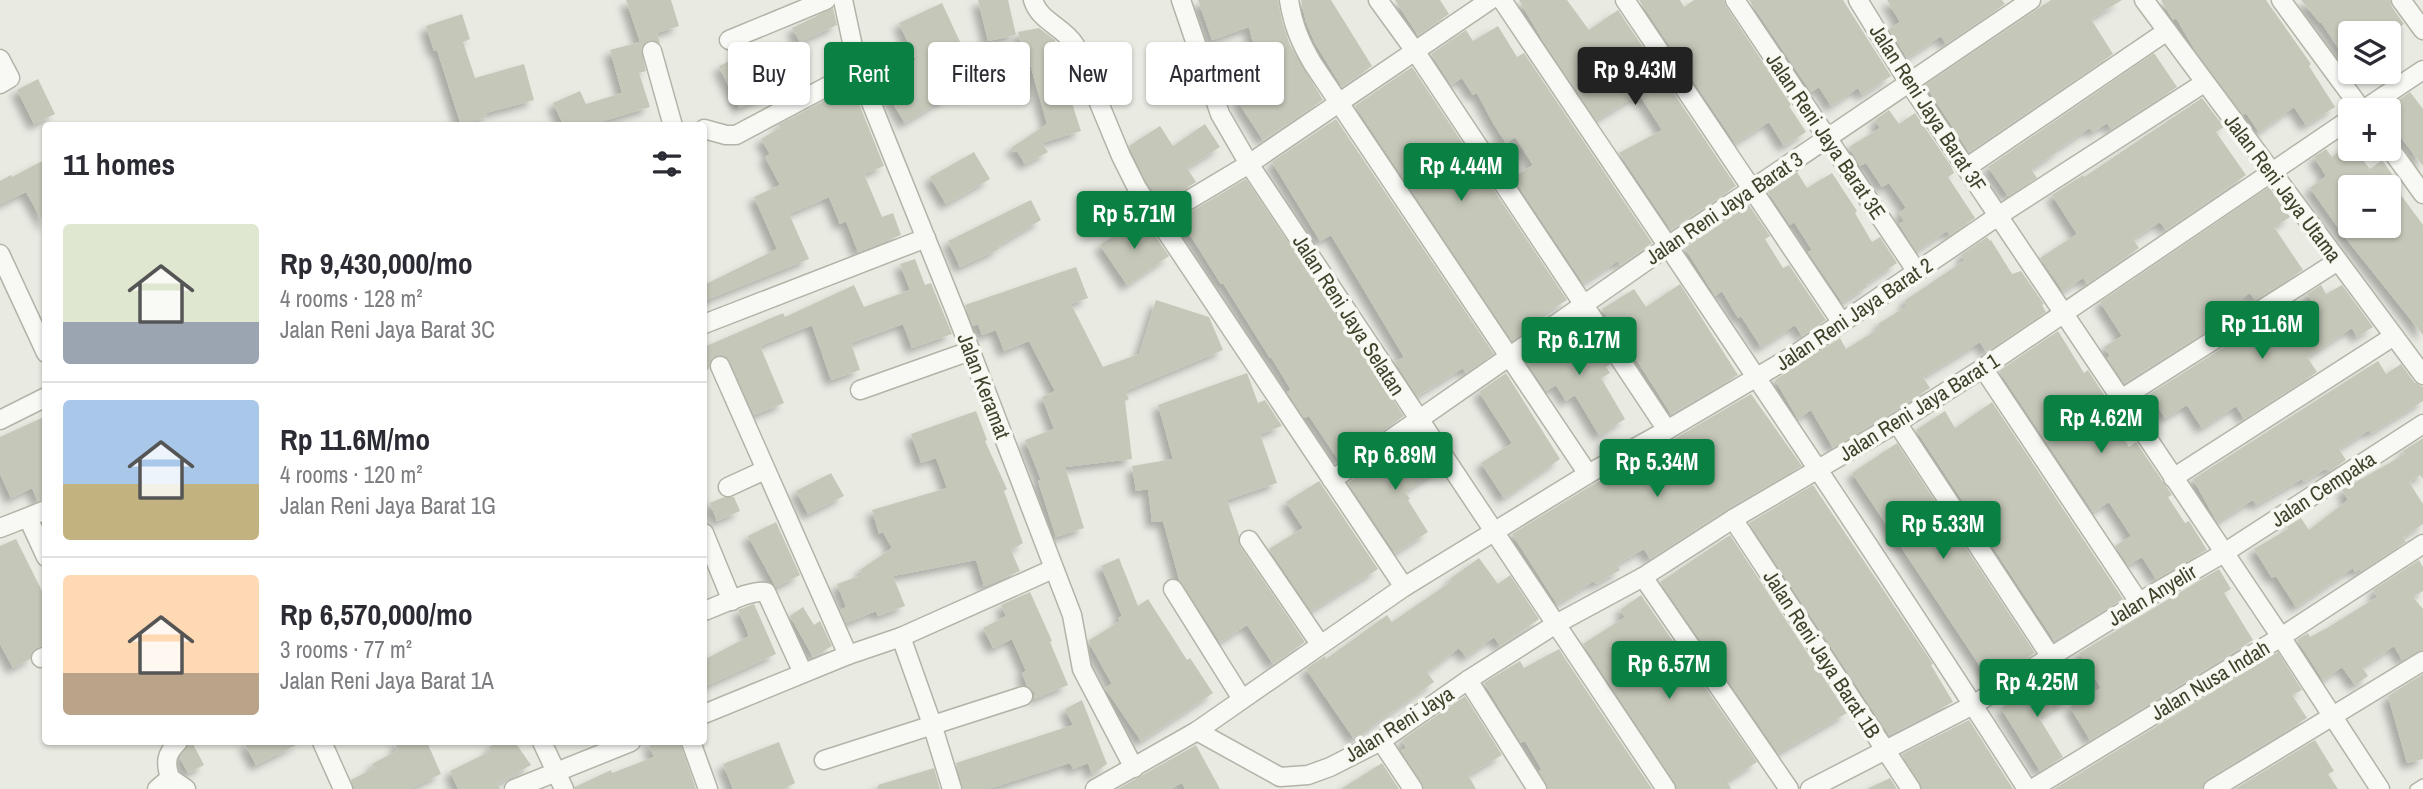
<!DOCTYPE html>
<html lang="en">
<head>
<meta charset="utf-8">
<style>
	body { margin:0; font-family:"Archivo Narrow",sans-serif; background:#f2f2f3; color:#2b2b33; height:100vh; display:flex; flex-direction:column; font-size:26px; white-space:nowrap }
	* { box-sizing:border-box; margin:0 }
	p { font-size:23px; color:#7c7c81 }
	.icon { flex:none; width:38px; height:38px; fill:none; stroke:currentColor; stroke-width:2; stroke-linecap:round; stroke-linejoin:round }
	.map { position:relative; flex:1; overflow:hidden }
	.panel { position:absolute; left:42px; top:122px; width:665px; height:623px; display:flex; flex-direction:column; background:#fff; border-radius:7px; box-shadow:0 2px 5px #0004 }
	.panel>* { flex:none }
	.guide { position:absolute; left:728px; top:42px; width:665px; height:63px; display:flex; gap:14px }
	.fabs { position:absolute; left:2338px; top:21px; display:grid; gap:14px }
	.fabs a { display:grid; place-items:center; width:63px; height:63px; border-radius:7px; background:#fff; box-shadow:0 2px 5px #0004; font-size:35px }
	.price { position:absolute; translate:-50% -60px; padding:0 16px; border-radius:7px; background:#0b8043; color:#fff; font-size:23px; line-height:46px; filter:drop-shadow(0 2px 4px #0008) }
	.price::after { content:''; position:absolute; left:50%; top:42px; width:21px; height:16px; margin-left:-10px; background:inherit; clip-path:polygon(0 0,100% 0,50% 100%) }
	.price.current { background:#222; color:#fff }
	ul { padding:0; list-style:none }
	li { display:flex; align-items:center; gap:21px; height:175px; padding:0 21px }
	li+li { border-top:2px solid #e1e1e2 }
	li span { display:grid; place-items:center; flex:none; width:196px; height:140px; border-radius:7px; color:#555 }
	li>.icon { margin-inline-start:auto }
	span .icon { width:84px; height:84px; fill:#fffc; stroke-width:1 }
	li b { font-size:30px }
	h2 { display:flex; justify-content:space-between; align-items:center; height:84px; padding:0 21px; font-size:30px }
	.pill { padding:0 24px; border-radius:7px; background:#fff; box-shadow:0 2px 5px #0004; font-size:24px; line-height:63px }
	.pill.current { background:#0b8043; color:#fff }
	.map>svg:first-child { display:block }
</style>
</head>
<body>
<div class="map">
<svg width="2423" height="789" viewBox="0 0 2423 789">
	<defs>
		<filter id="shadow"><feDropShadow dx="-6" dy="6" stdDeviation="3.5" flood-color="#0004"/></filter>
	</defs>
	<rect width="100%" height="100%" fill="#e9eae2"/>
	<!-- building -->
	<g fill="#c5c7b9" fill-rule="evenodd" filter="url(#shadow)">
		<path d="M626,0H671L679,26L657,33L660,43L650,40L641,48L646,71L639,73L650,107L587,126H564L553,103L580,91L586,104L622,93L610,50L640,42Z"/>
		<path d="M978,0H1008L1016,35L988,41Z"/>
		<path d="M1198,0H1278L1282,21L1290,45L1323,100L1263,140L1238,102L1274,78L1252,39L1249,27L1212,40Z"/>
		<path d="M1301,0H1331L1372,66L1342,87L1315,43L1306,22Z"/>
		<path d="M1395,0H1440L1449,14L1418,35Z"/>
		<path d="M1519,0H1567L1589,30L1618,10L1736,186L1671,230L1619,153L1662,130L1639,94L1596,120L1543,41Z"/>
		<path d="M1639,0H1680L1684,7L1694,0H1724L1726,6L1791,105L1789,106L1806,132L1784,146L1769,122L1735,143Z"/>
		<path d="M1749,0H1843L1891,76L1862,95L1858,88L1831,106L1819,87L1811,92Z"/>
		<path d="M1887,0H2002L2005,4L1946,44L1941,36L1907,58L1889,29L1900,22Z"/>
		<path d="M2051,0H2122L2091,19L2113,54L1969,152L1925,85Z"/>
		<path d="M2161,0H2266L2311,64L2309,66L2335,107L2306,125L2294,107L2259,132L2246,113L2243,115L2195,50L2176,18L2173,20Z"/>
		<path d="M2301,0H2390L2392,7L2404,24L2391,33H2378L2373,26L2362,33H2350V66L2321,22L2320,23Z"/>
		<path d="M942,3L981,87L958,96L957,91L905,123L880,82L916,60L899,23Z"/>
		<path d="M833,8L837,25L800,42L792,28Z"/>
		<path d="M462,14L470,39L463,42L475,78L524,64L534,100L486,113L487,117L461,125L437,50L434,51L426,26Z"/>
		<path d="M1498,26L1517,57L1524,53L1652,243L1620,265L1618,261L1583,283L1513,178L1533,165L1515,137L1506,143L1493,123L1477,93L1473,95L1462,78L1451,85L1431,54L1466,30L1473,41Z"/>
		<path d="M1039,28L1055,40L1059,63L1081,131L1042,143L1048,152L1025,164L1017,151L1013,152L1011,148L1047,124L1027,53L1023,54L1018,32Z"/>
		<path d="M748,53L768,95L739,108L719,66Z"/>
		<path d="M2154,53L2177,87L2111,129L2107,123L2093,132L2090,128L2056,150L2057,152L2031,169L2037,178L2008,196L1988,167Z"/>
		<path d="M1412,67L1567,300L1540,316L1542,320L1512,341L1355,106Z"/>
		<path d="M38,79L55,114L34,124L17,90Z"/>
		<path d="M852,86L884,166L864,174L882,217L893,213L901,235L858,252L846,221L840,224L829,197L789,214L809,259L704,301V285L777,249L754,197L780,185L765,157L770,154L761,139L780,128L778,125Z"/>
		<path d="M2410,92L2423,109V166L2389,122V107Z"/>
		<path d="M2202,98L2224,127L2216,132L2246,175L2166,230L2160,222L2133,239L2139,248L2087,284L2083,278L2063,291L2040,258L2077,234L2052,195L2083,175L2084,177Z"/>
		<path d="M1889,110L1899,124L1915,113L1951,166L1954,173L1948,177L1975,218L1950,235L1947,231L1916,251L1899,224L1904,221L1899,213L1906,208L1889,183L1882,187L1866,163L1860,166L1849,147L1880,128L1875,120Z"/>
		<path d="M1336,119L1494,354L1466,373L1463,368L1417,396L1395,362L1404,357L1331,235L1320,241L1272,162Z"/>
		<path d="M1205,124L1220,147L1187,168L1196,182L1161,203L1145,180L1129,146L1160,126L1173,146Z"/>
		<path d="M2350,143V149H2354L2370,169L2382,160L2401,187H2395L2423,225V335L2344,236L2310,188L2326,176L2314,157L2326,149L2332,157ZM2350,187H2389V226H2350Z"/>
		<path d="M974,152L990,179L946,204L930,177Z"/>
		<path d="M46,159V227L26,192L0,204V181L11,175L12,177Z"/>
		<path d="M1797,172L1807,188L1832,173L1857,211L1855,213L1872,242L1880,237L1897,263L1866,284L1867,287L1842,302L1808,252L1812,250L1794,222L1790,225L1768,192Z"/>
		<path d="M1246,179L1404,416L1339,461L1309,416L1304,418L1287,392L1291,390L1271,357L1270,358L1223,283L1221,284L1189,233L1183,236L1174,222Z"/>
		<path d="M2269,187L2290,217L2274,227L2303,270L2255,300L2250,293L2221,312L2226,319L2124,383L2107,358L2110,356L2104,347L2122,336L2100,302Z"/>
		<path d="M1031,200L1041,220L997,246L999,249L960,267L948,241Z"/>
		<path d="M1749,205L1770,236L1765,239L1783,268L1789,265L1826,320L1802,336L1795,325L1761,347L1741,316L1738,318L1722,291L1715,296L1685,248Z"/>
		<path d="M1142,217L1169,256L1127,285L1100,245Z"/>
		<path d="M1987,237L1990,241L1991,240L2012,274L2021,271L2044,304L2042,305L2046,312L1986,352L1980,342L1923,377L1930,388L1833,448L1811,410L1798,419L1775,380L1840,338L1846,349L1880,328L1878,324L1907,306L1904,301L1965,260L1961,255Z"/>
		<path d="M915,259L925,285L931,283L952,334L912,348L903,324L851,343L860,370L831,380L812,325L810,326L760,346L784,403L754,415L727,357L722,355L715,356L710,360L709,369L704,371V347L783,313L785,317L854,285L864,307L910,290L900,264Z"/>
		<path d="M1076,267L1088,298L1071,304L1103,367L1139,354L1156,300L1209,317L1223,350L1125,391L1129,399L1125,401L1132,459L1065,467L1084,528L1056,537L1038,481L1041,480L1025,440L1054,429L1042,397L1055,391L1029,341L1004,351L996,330L982,335L978,324L973,326L965,305Z"/>
		<path d="M1680,284L1738,375L1671,414L1631,351L1629,352L1602,309L1634,289L1646,307Z"/>
		<path d="M2321,285L2326,294L2342,285L2373,327L2357,337L2352,328L2307,357L2317,372L2244,419L2236,406L2202,428L2187,405L2165,418L2150,394L2278,313L2284,323L2314,304L2307,294Z"/>
		<path d="M1586,329L1610,364L1606,367L1610,373L1601,378L1625,419L1599,435L1575,395L1566,401L1556,385L1546,391L1525,360L1554,339L1559,347Z"/>
		<path d="M2058,331L2084,373L2088,370L2114,410L2109,414L2129,447L2136,442L2172,495L2168,497L2185,523L2189,521L2207,550L2156,579L2142,557L2128,565L2115,546L2131,536L2109,502L2093,512L1999,371Z"/>
		<path d="M2378,361L2386,374L2401,364L2414,382L2423,387V401L2371,433L2369,430L2339,449L2346,460L2330,471L2325,469L2304,482L2302,479L2256,505L2253,500L2217,522L2193,479Z"/>
		<path d="M1247,373L1258,403L1265,400L1282,426L1260,434L1277,483L1227,500L1239,535L1240,546L1305,642L1273,664L1247,625L1220,642L1179,579L1163,521L1152,522L1148,489L1136,491L1132,466L1173,459L1158,405Z"/>
		<path d="M1506,373L1560,459L1504,498L1481,463L1512,443L1479,392Z"/>
		<path d="M1751,394L1802,466L1727,509L1650,559L1644,549L1617,564L1620,570L1596,584L1594,581L1557,604L1512,534L1594,484L1635,462Z"/>
		<path d="M1992,402L2123,599L2054,640L1916,430L1945,411L1955,428Z"/>
		<path d="M976,411L987,440L985,441L1007,489L1004,491L1023,543L1011,550L1020,571L984,586L976,560L893,576L905,606L878,616L876,611L846,623L840,610L846,607L837,584L862,575L860,570L892,548L883,532L879,534L872,510L947,488L936,458L921,463L911,434Z"/>
		<path d="M46,416V499L38,501L32,488L11,498L0,474V437Z"/>
		<path d="M1416,435L1439,469L1405,492L1410,499L1408,500L1428,532L1395,553L1348,483Z"/>
		<path d="M2423,438V479L2420,475L2409,482L2423,504V524L2403,537L2406,542L2361,571L2359,569L2355,572L2353,568L2296,607L2276,576L2272,578L2254,549L2288,529L2287,527L2301,518L2309,530L2348,500L2342,490L2405,454L2403,451Z"/>
		<path d="M1897,443L2035,653L2015,666L2013,662L1988,678L1852,473Z"/>
		<path d="M831,473L844,496L808,514L796,491Z"/>
		<path d="M1319,481L1378,569L1311,611L1269,549L1303,528L1286,502Z"/>
		<path d="M1813,485L1933,664L1931,665L1953,702L1889,735L1749,523Z"/>
		<path d="M724,497H734L740,511L717,521L710,503Z"/>
		<path d="M776,522L800,575L776,587L748,536Z"/>
		<path d="M1730,535L1847,713L1778,753L1660,582Z"/>
		<path d="M16,539L46,599V645L36,648L32,652L30,659L13,668L0,644V546Z"/>
		<path d="M1119,558L1138,606L1148,599L1187,660L1190,658L1213,693L1141,741L1105,688L1112,684L1088,641L1120,621L1118,618L1122,616L1101,566Z"/>
		<path d="M1479,558L1498,584L1510,575L1539,619L1500,646L1494,637L1466,657L1459,648L1427,672L1434,682L1354,739L1306,669L1325,656L1326,659L1387,615L1392,622L1452,581L1450,579Z"/>
		<path d="M2419,560L2423,567V591L2413,597L2423,609V650L2402,660L2394,646L2362,667L2368,676L2355,685L2342,667L2323,680L2297,640L2308,633L2310,637L2327,628L2377,597L2373,590Z"/>
		<path d="M2219,569L2231,589L2224,593L2253,640L2090,740L2070,707L2101,688L2079,653Z"/>
		<path d="M1030,592L1052,641L1050,642L1068,685L1034,699V692L1027,686L1022,673L1026,671L1012,639L993,648L983,628L1006,616L1001,605Z"/>
		<path d="M1641,595L1757,762L1727,781L1731,789H1677L1675,783L1583,644L1625,617L1620,610Z"/>
		<path d="M754,604L776,654L704,687V660L749,636L738,610Z"/>
		<path d="M803,607L814,625L820,621L832,646L813,657L790,616Z"/>
		<path d="M1559,649L1564,657L1652,789H1548L1539,771L1542,770L1525,741L1521,743L1484,683L1520,661L1524,668Z"/>
		<path d="M2278,652L2302,690L2292,695L2307,718L2207,779L2202,789H2054Z"/>
		<path d="M2049,671L2068,700L2039,718L2063,757L2040,771L2001,708L2030,690L2027,685Z"/>
		<path d="M2423,674V759L2407,763L2388,696Z"/>
		<path d="M1465,696L1502,755L1468,775L1476,789H1424L1422,783L1401,751L1406,748L1402,740Z"/>
		<path d="M1082,700L1107,764L1092,774L1088,763L1073,769L1070,763L988,789H963L956,763L1073,725L1065,709Z"/>
		<path d="M1969,720L2013,789H1922L1902,754Z"/>
		<path d="M2315,740L2334,771L2328,774L2338,789H2235Z"/>
		<path d="M189,742H192L204,765L188,773L180,758Z"/>
		<path d="M244,742H302L256,765Z"/>
		<path d="M395,742H427L441,774L409,789H354L351,780L374,768L372,764L398,750Z"/>
		<path d="M498,742H515L531,765L497,784L500,789H458L450,771L491,751L489,747Z"/>
		<path d="M648,742H680L696,789H575V787L611,770L612,773L654,757Z"/>
		<path d="M779,742L795,783L783,789H733L723,764Z"/>
		<path d="M1196,745L1220,789H1185L1182,783L1170,789H1118Z"/>
		<path d="M1382,763L1399,789H1341Z"/>
		<path d="M934,768L940,789H878V785Z"/>
		<path d="M1890,778L1897,789H1867Z"/>
	</g>
	<g fill="none" stroke-linecap="round" stroke-linejoin="round">
		<defs>
			<path id="lane" d="M2415,789L2423,784"/>
			<g id="street">
				<path d="M843,0L858,70L956,313L1072,615L1082,669L1134,768"/>
				<path d="M1033,0C1040,22 1063,26 1075,45L1121,156L1137,188L1404,587"/>
				<path d="M1181,0L1220,114L1249,164L1666,789"/>
				<path d="M1289,0C1293,25 1300,42 1313,64L1588,474"/>
				<path d="M1378,0L1415,51L1667,430"/>
				<path d="M1502,0C1678,262 1857,523 2027,789"/>
				<path d="M1625,0L1842,323"/>
				<path d="M1735,0L1917,272"/>
				<path d="M1858,0L1909,83L2281,637L2380,789"/>
				<path d="M2144,0L2423,375"/>
				<path d="M2281,0L2362,110"/>
				<path d="M2401,0L2423,30"/>
				<path d="M729,40L826,0"/>
				<path d="M652,51L673,126"/>
				<path d="M0,59L10,78L0,84"/>
				<path d="M2204,83L1998,216L1796,354L1667,430L1588,474L1404,587L1197,731L1280,777L1308,775L1330,767L1381,741L1468,680L1556,624L1643,577L1733,519L1897,423L1983,368L2350,119"/>
				<path d="M2363,110L2423,70"/>
				<path d="M704,129L726,135H736L858,70"/>
				<path d="M2389,147L2423,194"/>
				<path d="M1966,168L2167,31"/>
				<path d="M1157,219L1249,164L1490,0"/>
				<path d="M0,254L46,353"/>
				<path d="M704,324L926,238"/>
				<path d="M720,366L848,655"/>
				<path d="M1983,368L2139,602"/>
				<path d="M860,390L970,351"/>
				<path d="M2121,399L2338,261"/>
				<path d="M0,420L46,397"/>
				<path d="M1897,423L2051,657"/>
				<path d="M2173,478L2394,336"/>
				<path d="M1332,480L1668,246L2031,0"/>
				<path d="M728,487L765,470"/>
				<path d="M28,518L46,557"/>
				<path d="M1733,519L1911,789"/>
				<path d="M0,528L46,510"/>
				<path d="M704,533L732,601"/>
				<path d="M1249,540L1320,644"/>
				<path d="M1643,577L1789,789"/>
				<path d="M1173,589L1242,699"/>
				<path d="M704,611C719,606 751,589 766,592L803,673"/>
				<path d="M901,637L932,724L952,789"/>
				<path d="M41,658L46,656"/>
				<path d="M1468,680L1537,789"/>
				<path d="M704,714L848,655L901,637L1053,569"/>
				<path d="M1381,741L1413,789"/>
				<path d="M322,742L343,789"/>
				<path d="M542,742L564,789"/>
				<path d="M691,742L708,789"/>
				<path d="M824,760L1023,696"/>
				<path d="M170,778C165,762 166,754 178,742"/>
				<path d="M157,789L170,778L186,789"/>
				<path d="M514,789L631,742"/>
				<path d="M1095,789L1197,731"/>
				<path d="M1810,789L1973,705L2139,602L2224,553L2423,424"/>
				<path d="M2032,789L2281,637L2423,544"/>
				<path d="M2213,789L2423,661"/>
			</g>
		</defs>
		<!-- lane casing -->
		<use href="#lane" stroke="#b3b4a7" stroke-width="12"/>
		<!-- street casing -->
		<use href="#street" stroke="#b3b4a7" stroke-width="21"/>
		<!-- lane -->
		<use href="#lane" stroke="#f8f8f5" stroke-width="9"/>
		<!-- street -->
		<use href="#street" stroke="#f8f8f5" stroke-width="18"/>
	</g>
	<g text-anchor="middle" dominant-baseline="central" stroke-width="7" stroke-linejoin="round" paint-order="stroke">
		<!-- street labels -->
		<g font-size="21" fill="#3f422a" stroke="#f7f8f2">
			<text transform="translate(1928 108) rotate(57)">Jalan Reni Jaya Barat 3F</text>
			<text transform="translate(1826 136) rotate(56)">Jalan Reni Jaya Barat 3E</text>
			<text transform="translate(2283 188) rotate(53)">Jalan Reni Jaya Utama</text>
			<text transform="translate(1724 208) rotate(-34)">Jalan Reni Jaya Barat 3</text>
			<text transform="translate(1854 314) rotate(-34)">Jalan Reni Jaya Barat 2</text>
			<text transform="translate(1349 315) rotate(57)">Jalan Reni Jaya Selatan</text>
			<text transform="translate(984 386) rotate(69)">Jalan Keramat</text>
			<text transform="translate(1919 407) rotate(-32)">Jalan Reni Jaya Barat 1</text>
			<text transform="translate(2323 489) rotate(-33)">Jalan Cempaka</text>
			<text transform="translate(2152 595) rotate(-31)">Jalan Anyelir</text>
			<text transform="translate(1822 654) rotate(57)">Jalan Reni Jaya Barat 1B</text>
			<text transform="translate(2210 680) rotate(-31)">Jalan Nusa Indah</text>
			<text transform="translate(1399 724) rotate(-32)">Jalan Reni Jaya</text>
		</g>
	</g>
</svg>
<div class="fabs">
<a><svg class="icon" aria-label="layers" viewBox="0 0 24 24"><path d="M12 4l9 5-9 5-9-5zM3 14l9 5 9-5"/></svg></a>
<a>+</a>
<a>−</a>
</div>
<b class="price current" style="left:1635px;top:107px">Rp 9.43M</b>
<b class="price" style="left:1461px;top:203px">Rp 4.44M</b>
<b class="price" style="left:1134px;top:251px">Rp 5.71M</b>
<b class="price" style="left:2262px;top:361px">Rp 11.6M</b>
<b class="price" style="left:1579px;top:377px">Rp 6.17M</b>
<b class="price" style="left:2101px;top:455px">Rp 4.62M</b>
<b class="price" style="left:1395px;top:492px">Rp 6.89M</b>
<b class="price" style="left:1657px;top:499px">Rp 5.34M</b>
<b class="price" style="left:1943px;top:561px">Rp 5.33M</b>
<b class="price" style="left:1669px;top:701px">Rp 6.57M</b>
<b class="price" style="left:2037px;top:719px">Rp 4.25M</b>
<div class="guide">
<a class="pill">Buy</a>
<a class="pill current">Rent</a>
<a class="pill">Filters</a>
<a class="pill">New</a>
<a class="pill">Apartment</a>
</div>
<section class="panel">
<h2>11 homes<svg class="icon" aria-label="filters" viewBox="0 0 24 24"><path d="M4 7h16M4 17h16"/><circle cx="9" cy="7" r="2"/><circle cx="15" cy="17" r="2"/></svg></h2>
<ul>
<li><span style="background:linear-gradient(#dfe7d0 70%,#9aa5b1 0)"><svg class="icon" aria-label="home" viewBox="0 0 24 24"><path d="M3 11l9-7 9 7M6 9v11h12V9"/></svg></span><div><b>Rp 9,430,000/mo</b><p>4 rooms · 128 m²</p><p>Jalan Reni Jaya Barat 3C</p></div></li>
<li><span style="background:linear-gradient(#a9c7e8 60%,#c2b280 0)"><svg class="icon" aria-label="home" viewBox="0 0 24 24"><path d="M3 11l9-7 9 7M6 9v11h12V9"/></svg></span><div><b>Rp 11.6M/mo</b><p>4 rooms · 120 m²</p><p>Jalan Reni Jaya Barat 1G</p></div></li>
<li><span style="background:linear-gradient(#ffd9b3 70%,#b9a48a 0)"><svg class="icon" aria-label="home" viewBox="0 0 24 24"><path d="M3 11l9-7 9 7M6 9v11h12V9"/></svg></span><div><b>Rp 6,570,000/mo</b><p>3 rooms · 77 m²</p><p>Jalan Reni Jaya Barat 1A</p></div></li>
</ul>
</section>
</div>
</body>
</html>
